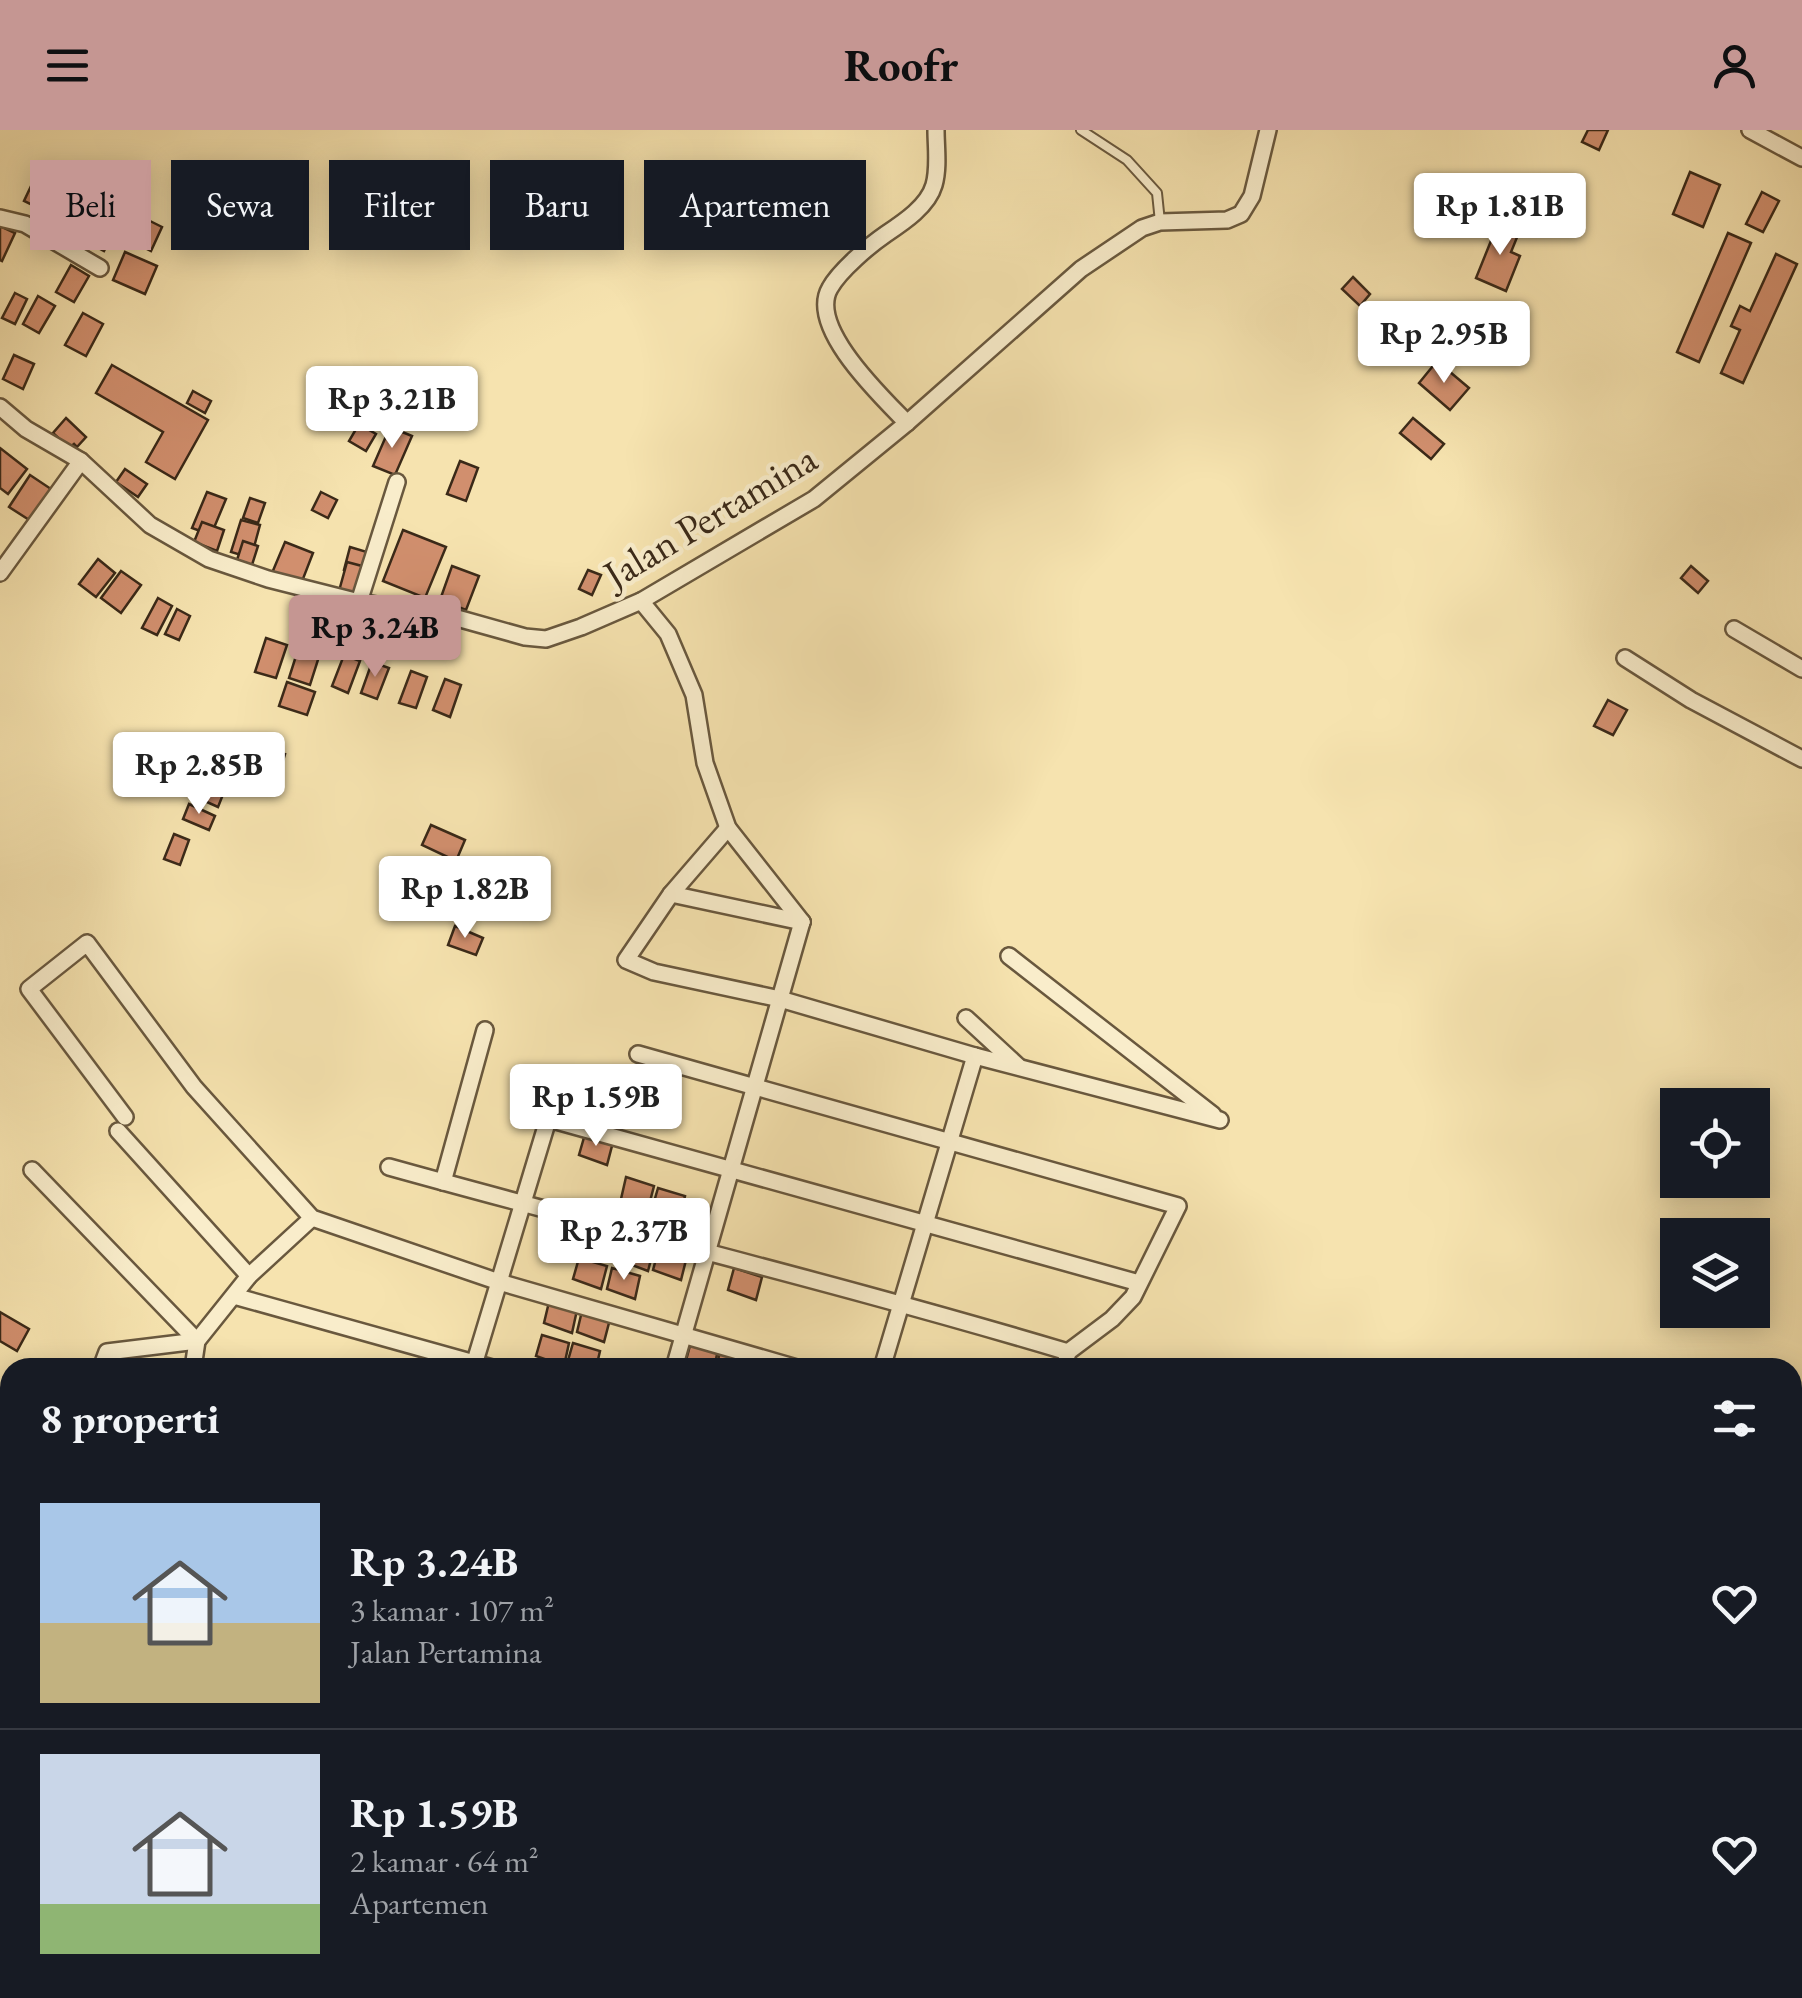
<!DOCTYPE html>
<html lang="id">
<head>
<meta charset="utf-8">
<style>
	body { margin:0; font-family:"EB Garamond",serif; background:#20242c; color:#f1f3f6; height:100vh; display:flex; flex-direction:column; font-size:38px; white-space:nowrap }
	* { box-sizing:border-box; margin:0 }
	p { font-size:32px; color:#9ea1a6 }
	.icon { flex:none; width:55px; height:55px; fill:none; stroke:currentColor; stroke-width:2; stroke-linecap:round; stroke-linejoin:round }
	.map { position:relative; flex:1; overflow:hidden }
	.side { position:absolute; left:0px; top:1228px; width:1802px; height:642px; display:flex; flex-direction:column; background:#171b24; border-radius:30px 30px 0 0; box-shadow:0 5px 25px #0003 }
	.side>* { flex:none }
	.banner { position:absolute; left:30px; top:30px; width:1000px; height:90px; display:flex; gap:20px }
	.tools { position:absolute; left:1660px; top:958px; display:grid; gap:20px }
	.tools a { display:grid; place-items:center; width:110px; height:110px; border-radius:0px; background:#171b24; box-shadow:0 5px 25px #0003; font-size:50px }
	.price { position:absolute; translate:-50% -85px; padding:0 22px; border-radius:10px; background:#fff; color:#222; font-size:32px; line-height:65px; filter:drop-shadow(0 2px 5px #0008) }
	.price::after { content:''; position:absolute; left:50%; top:60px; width:30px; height:22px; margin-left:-15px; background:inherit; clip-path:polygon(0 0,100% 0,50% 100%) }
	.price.current { background:#c59692; color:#111 }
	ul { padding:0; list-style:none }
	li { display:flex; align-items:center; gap:30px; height:250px; padding:0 40px }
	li+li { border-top:2px solid #363941 }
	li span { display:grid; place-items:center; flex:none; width:280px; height:200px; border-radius:0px; color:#555 }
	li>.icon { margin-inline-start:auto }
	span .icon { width:120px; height:120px; fill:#fffc; stroke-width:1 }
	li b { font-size:42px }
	h2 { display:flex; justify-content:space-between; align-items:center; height:120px; padding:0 40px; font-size:42px }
	.tag { padding:0 35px; border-radius:0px; background:#171b24; box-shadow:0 5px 25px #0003; font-size:35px; line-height:90px }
	.tag.current { background:#c59692; color:#111 }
	header { display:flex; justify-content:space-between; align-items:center; height:130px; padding:0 40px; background:#c59692; color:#111; font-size:45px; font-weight:700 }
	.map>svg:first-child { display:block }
</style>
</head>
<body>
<header><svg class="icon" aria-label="menu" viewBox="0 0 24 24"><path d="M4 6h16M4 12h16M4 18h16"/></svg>Roofr<svg class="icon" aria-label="person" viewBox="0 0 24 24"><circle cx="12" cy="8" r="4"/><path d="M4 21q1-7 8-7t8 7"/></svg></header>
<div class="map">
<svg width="1802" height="1868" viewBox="0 0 1802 1868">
	<rect width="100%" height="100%" fill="#f6e3af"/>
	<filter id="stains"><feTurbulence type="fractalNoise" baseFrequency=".002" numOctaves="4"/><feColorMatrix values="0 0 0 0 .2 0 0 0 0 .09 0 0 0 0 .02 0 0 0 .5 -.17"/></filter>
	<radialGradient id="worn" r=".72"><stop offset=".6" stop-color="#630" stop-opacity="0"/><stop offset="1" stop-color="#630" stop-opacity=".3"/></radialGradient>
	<!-- building -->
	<g fill="#d18f6e" stroke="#3a2918" stroke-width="2.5">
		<path d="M1588,0H1608L1599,20L1582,12Z"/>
		<path d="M1690,42L1720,55L1703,97L1673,84Z"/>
		<path d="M33,52L58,63L49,83L24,71Z"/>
		<path d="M1547,56L1573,69L1560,94L1534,81Z"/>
		<path d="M1762,62L1779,71L1763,102L1746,94Z"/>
		<path d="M65,71L85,80L74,107L54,99Z"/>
		<path d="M99,86L117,95L104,121L87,112Z"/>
		<path d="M146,89L162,97L151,121L135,113Z"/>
		<path d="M1499,91L1520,100L1511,122L1520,126L1506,161L1476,148Z"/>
		<path d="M0,96L15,103L2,131L0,130Z"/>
		<path d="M1728,103L1751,113L1699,232L1677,222Z"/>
		<path d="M125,122L157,136L145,164L113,150Z"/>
		<path d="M1776,124L1797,134L1743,253L1721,243L1740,200L1731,196L1740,176L1750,181Z"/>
		<path d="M71,135L89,146L74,172L56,162Z"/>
		<path d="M1353,147L1370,164L1360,176L1342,159Z"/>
		<path d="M15,163L27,169L15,194L2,188Z"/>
		<path d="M38,166L55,176L39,203L23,194Z"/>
		<path d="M83,183L103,194L86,226L65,215Z"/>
		<path d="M14,225L34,234L23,259L3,249Z"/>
		<path d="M1437,231L1469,258L1450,280L1419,253Z"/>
		<path d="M112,235L208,290L175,349L146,332L163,302L96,263Z"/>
		<path d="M193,261L211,271L205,283L187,273Z"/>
		<path d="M66,288L86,307L77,317L74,314L69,318L53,303Z"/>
		<path d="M1413,288L1444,314L1431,329L1400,303Z"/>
		<path d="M359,294L376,304L366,321L349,311Z"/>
		<path d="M390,297L412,306L395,345L373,336Z"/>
		<path d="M0,318L27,339L8,364L0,358Z"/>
		<path d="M460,331L478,338L466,371L447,364Z"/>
		<path d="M125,339L147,354L138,367L116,352Z"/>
		<path d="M30,345L54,361L34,393L9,377Z"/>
		<path d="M207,362L226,369L211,405L192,398Z"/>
		<path d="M321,362L337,370L328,388L312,380Z"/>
		<path d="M250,368L265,373L258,393L243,388Z"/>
		<path d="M241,390L260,395L251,428L231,422Z"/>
		<path d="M202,392L224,400L217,421L194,412Z"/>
		<path d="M403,400L446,417L425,468L383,451Z"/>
		<path d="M243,411L258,416L252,435L237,430Z"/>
		<path d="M285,412L313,423L301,454L272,443Z"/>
		<path d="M350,417L367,422L361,445L344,440Z"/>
		<path d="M98,429L115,443L96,467L79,454Z"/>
		<path d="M347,432L362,436L354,465L339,461Z"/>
		<path d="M452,436L479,446L466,480L440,470Z"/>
		<path d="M1691,436L1708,451L1698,463L1681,448Z"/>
		<path d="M588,440L601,445L592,465L579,459Z"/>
		<path d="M121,441L141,455L121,483L101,468Z"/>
		<path d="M158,468L172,476L157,505L142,498Z"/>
		<path d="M177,479L190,486L179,510L165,504Z"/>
		<path d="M302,507L323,514L310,555L289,548Z"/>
		<path d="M266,508L287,515L276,548L255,542Z"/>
		<path d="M344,525L360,531L348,563L332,556Z"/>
		<path d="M372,532L389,538L377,569L361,563Z"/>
		<path d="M411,541L427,547L416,578L399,573Z"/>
		<path d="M445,549L461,555L450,587L433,580Z"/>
		<path d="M287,552L315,562L307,585L279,576Z"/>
		<path d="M1608,570L1627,580L1613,605L1594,596Z"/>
		<path d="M267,619L285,624L275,658L257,653Z"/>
		<path d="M193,648L224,662L218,677L187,663Z"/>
		<path d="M189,674L215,686L209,700L183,689Z"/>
		<path d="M431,695L465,710L456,731L422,715Z"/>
		<path d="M174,704L189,710L180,735L164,729Z"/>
		<path d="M455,796L483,808L476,825L448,815Z"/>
		<path d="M585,1004L613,1012L607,1035L579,1025Z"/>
		<path d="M626,1047L654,1056L648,1079L621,1069Z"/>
		<path d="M658,1058L685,1066L680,1089L652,1079Z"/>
		<path d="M626,1110L654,1118L648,1141L621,1131Z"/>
		<path d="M659,1118L687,1126L681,1150L653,1140Z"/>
		<path d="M579,1128L607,1136L601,1159L573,1149Z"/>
		<path d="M612,1138L640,1146L635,1169L607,1159Z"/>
		<path d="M734,1138L762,1147L756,1170L728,1160Z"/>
		<path d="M549,1172L577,1180L572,1203L544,1193Z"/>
		<path d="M582,1181L610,1189L604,1212L577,1202Z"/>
		<path d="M0,1182L29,1199L17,1221L0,1211Z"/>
		<path d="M542,1205L569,1213L564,1236L536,1226Z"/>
		<path d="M691,1212L718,1220L714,1238L685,1234Z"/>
		<path d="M573,1213L600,1221L596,1238L567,1234Z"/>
		<path d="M720,1222L748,1230L746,1238H716Z"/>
		<path d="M835,1860H869L871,1864L863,1868H838Z"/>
	</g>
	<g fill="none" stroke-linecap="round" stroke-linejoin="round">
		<defs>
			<path id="lane" d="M1081,0L1127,30L1157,63L1160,92"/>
			<g id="street">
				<path d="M1750,0L1802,28"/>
				<path d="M0,88L25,94L100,138"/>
				<path d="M0,277L26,299L81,331L150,395L209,429L268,449L359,472L457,488L525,507L546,509L581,497L641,471L814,369L907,293L1081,139L1142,98L1160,92L1227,90L1241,84L1252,66L1268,0"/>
				<path d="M907,293C883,268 807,197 830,158C840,140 870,115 886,104C904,92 928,76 934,55C939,38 936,17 936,0"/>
				<path d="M0,443L81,331"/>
				<path d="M641,471L668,504L694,565L705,633L728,698L802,792"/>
				<path d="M359,472L397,352"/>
				<path d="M1734,499L1802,539"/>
				<path d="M1625,528L1691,570L1802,629"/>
				<path d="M728,698L671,764L626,830L654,842L780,869L975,926L1220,990"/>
				<path d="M671,764L802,792"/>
				<path d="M1009,826L1213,985"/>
				<path d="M966,888L1018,936"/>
				<path d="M638,924L1178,1076L1133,1167L1112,1189L1068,1222"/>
				<path d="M125,987L29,859L87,813L194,957L312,1088L499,1152L797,1238"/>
				<path d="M549,989L1139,1153"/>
				<path d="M118,1001L249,1146"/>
				<path d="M389,1037C615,1100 844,1155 1068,1222L1064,1238"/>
				<path d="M32,1040L197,1211"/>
				<path d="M443,1052L485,900"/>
				<path d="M234,1166L492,1238"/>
				<path d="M101,1238L107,1222L197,1211"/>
				<path d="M193,1238L197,1211L249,1146L312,1088"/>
				<path d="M473,1238L560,950"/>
				<path d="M674,1238L802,792"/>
				<path d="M882,1238L975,926"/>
				<path d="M0,1485L10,1483"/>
				<path d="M0,1563L10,1562"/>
				<path d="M0,1659L10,1658"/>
				<path d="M0,1740L10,1739"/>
				<path d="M0,1818L10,1817"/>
				<path d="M1792,1853L1802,1856"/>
				<path d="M681,1860L684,1868"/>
				<path d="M878,1860L883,1868"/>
				<path d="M1084,1860L1087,1868"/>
				<path d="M755,1868L773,1860"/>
				<path d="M981,1868L1000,1860"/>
				<path d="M1195,1868L1213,1860"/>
			</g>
		</defs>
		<!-- lane casing -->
		<use href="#lane" stroke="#69583e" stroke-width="12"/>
		<!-- street casing -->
		<use href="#street" stroke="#69583e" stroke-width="20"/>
		<!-- lane -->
		<use href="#lane" stroke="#f9edcb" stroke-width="8"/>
		<!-- street -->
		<use href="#street" stroke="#f9edcb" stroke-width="15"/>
	</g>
	<g text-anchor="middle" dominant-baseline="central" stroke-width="9" stroke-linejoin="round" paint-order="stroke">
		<!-- street labels -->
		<g font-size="40" fill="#3a2918" stroke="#f9edcb">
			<text transform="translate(710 386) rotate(-31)">Jalan Pertamina</text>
		</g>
	</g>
	<rect width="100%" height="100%" filter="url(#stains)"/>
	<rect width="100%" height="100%" fill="url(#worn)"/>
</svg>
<div class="tools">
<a><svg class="icon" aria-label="locate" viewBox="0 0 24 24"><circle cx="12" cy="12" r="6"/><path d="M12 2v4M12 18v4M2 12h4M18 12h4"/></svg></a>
<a><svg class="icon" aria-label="layers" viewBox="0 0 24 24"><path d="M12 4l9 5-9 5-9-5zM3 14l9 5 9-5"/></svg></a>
</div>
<b class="price" style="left:1500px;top:128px">Rp 1.81B</b>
<b class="price" style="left:1444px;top:256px">Rp 2.95B</b>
<b class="price" style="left:392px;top:321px">Rp 3.21B</b>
<b class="price current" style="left:375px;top:550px">Rp 3.24B</b>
<b class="price" style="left:199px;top:687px">Rp 2.85B</b>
<b class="price" style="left:465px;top:811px">Rp 1.82B</b>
<b class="price" style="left:596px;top:1019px">Rp 1.59B</b>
<b class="price" style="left:624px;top:1153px">Rp 2.37B</b>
<div class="banner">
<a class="tag current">Beli</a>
<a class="tag">Sewa</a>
<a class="tag">Filter</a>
<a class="tag">Baru</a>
<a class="tag">Apartemen</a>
</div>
<section class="side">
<h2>8 properti<svg class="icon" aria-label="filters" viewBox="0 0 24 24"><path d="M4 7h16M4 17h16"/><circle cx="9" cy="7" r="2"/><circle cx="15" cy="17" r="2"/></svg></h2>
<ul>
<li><span style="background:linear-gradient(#a9c7e8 60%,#c2b280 0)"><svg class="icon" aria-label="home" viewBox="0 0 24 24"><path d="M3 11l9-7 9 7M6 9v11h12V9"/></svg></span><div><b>Rp 3.24B</b><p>3 kamar · 107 m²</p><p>Jalan Pertamina</p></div><svg class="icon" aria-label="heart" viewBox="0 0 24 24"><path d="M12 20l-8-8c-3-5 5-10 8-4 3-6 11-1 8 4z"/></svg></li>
<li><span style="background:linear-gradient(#c9d6e8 75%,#8fb573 0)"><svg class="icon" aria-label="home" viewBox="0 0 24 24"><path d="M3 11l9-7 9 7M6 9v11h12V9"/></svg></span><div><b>Rp 1.59B</b><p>2 kamar · 64 m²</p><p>Apartemen</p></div><svg class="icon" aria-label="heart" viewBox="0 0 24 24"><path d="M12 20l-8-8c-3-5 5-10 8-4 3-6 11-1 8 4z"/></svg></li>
</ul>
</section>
</div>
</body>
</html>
